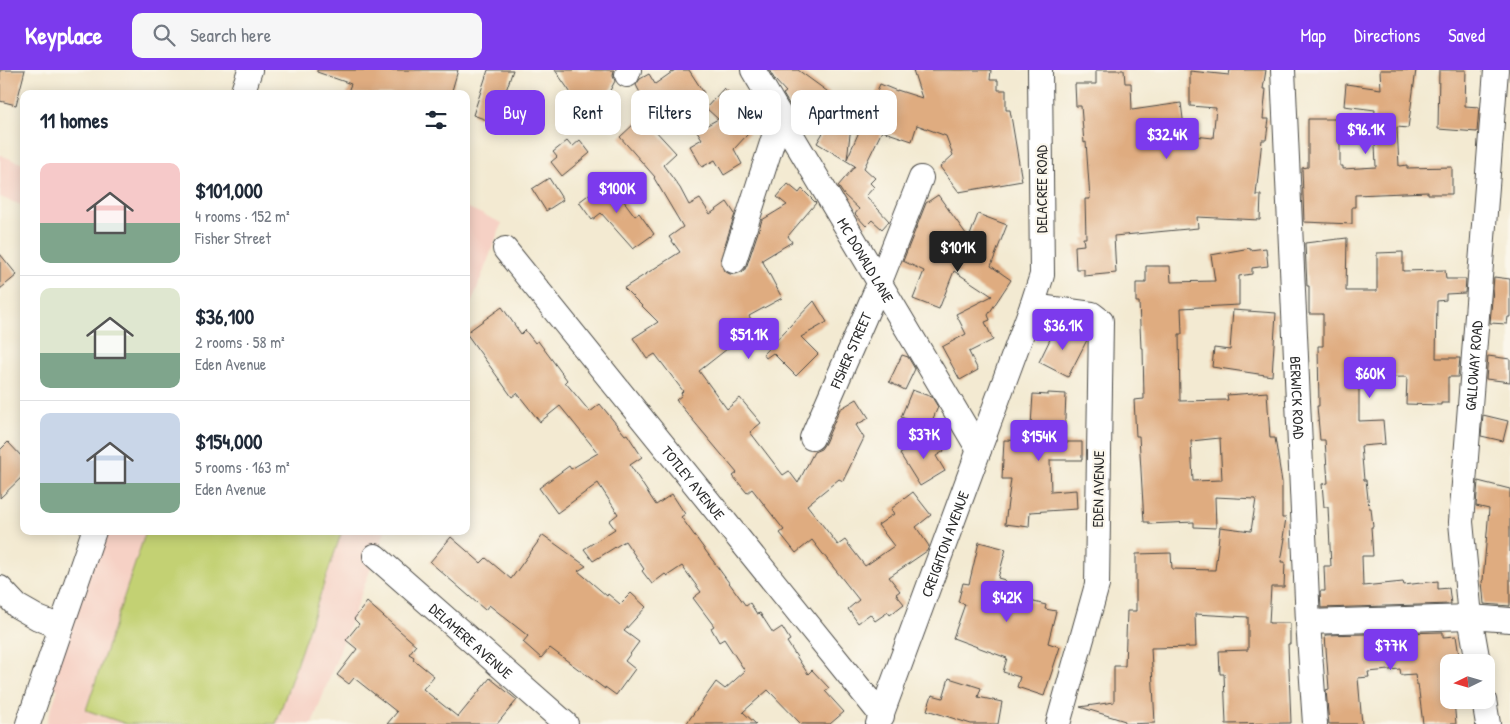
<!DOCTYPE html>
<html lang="en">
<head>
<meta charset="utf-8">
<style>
	body { margin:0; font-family:"Patrick Hand",sans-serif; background:#f6f6f7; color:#1f2937; height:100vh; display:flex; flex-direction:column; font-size:19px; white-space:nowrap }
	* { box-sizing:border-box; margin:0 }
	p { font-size:16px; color:#747a83 }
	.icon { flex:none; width:28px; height:28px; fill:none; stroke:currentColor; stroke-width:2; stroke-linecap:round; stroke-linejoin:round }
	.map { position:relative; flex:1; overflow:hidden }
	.panel { position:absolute; left:20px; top:20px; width:450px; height:445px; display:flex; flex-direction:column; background:#fff; border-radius:10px; box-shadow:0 2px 12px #0003 }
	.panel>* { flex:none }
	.hud { position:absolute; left:485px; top:20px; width:475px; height:45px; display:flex; gap:10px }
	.needle { width:32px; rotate:265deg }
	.tools { position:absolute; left:1440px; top:584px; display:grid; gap:10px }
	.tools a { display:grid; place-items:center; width:55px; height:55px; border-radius:10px; background:#fff; box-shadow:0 2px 12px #0003; font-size:25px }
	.price { position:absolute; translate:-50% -42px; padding:0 11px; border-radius:5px; background:#7c3aed; color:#fff; font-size:16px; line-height:32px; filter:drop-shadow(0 1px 2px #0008) }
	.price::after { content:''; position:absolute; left:50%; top:30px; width:15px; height:11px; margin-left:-8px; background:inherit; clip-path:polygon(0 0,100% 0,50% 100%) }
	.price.current { background:#222; color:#fff }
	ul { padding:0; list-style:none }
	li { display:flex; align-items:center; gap:15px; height:125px; padding:0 20px }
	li+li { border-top:1px solid #e0e1e3 }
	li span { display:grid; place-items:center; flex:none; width:140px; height:100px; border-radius:10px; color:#555 }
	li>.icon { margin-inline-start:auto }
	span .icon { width:60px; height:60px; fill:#fffc; stroke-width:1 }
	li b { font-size:21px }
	h2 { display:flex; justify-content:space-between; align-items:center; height:60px; padding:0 20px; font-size:21px }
	.tag { padding:0 18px; border-radius:10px; background:#fff; box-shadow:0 2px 12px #0003; font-size:18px; line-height:45px }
	.tag.current { background:#7c3aed; color:#fff }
	header { display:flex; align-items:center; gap:30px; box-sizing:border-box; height:70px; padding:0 25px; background:#7c3aed; color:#fff }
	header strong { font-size:24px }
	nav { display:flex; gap:28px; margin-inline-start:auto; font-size:18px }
	.search { width:350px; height:45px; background:#f6f6f7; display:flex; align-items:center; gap:12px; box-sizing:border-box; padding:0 18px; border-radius:10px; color:#747a83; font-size:19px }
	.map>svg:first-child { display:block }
</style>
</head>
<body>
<header>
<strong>Keyplace</strong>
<div class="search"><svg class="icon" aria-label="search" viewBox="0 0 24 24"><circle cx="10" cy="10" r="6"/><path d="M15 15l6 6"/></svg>Search here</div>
<nav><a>Map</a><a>Directions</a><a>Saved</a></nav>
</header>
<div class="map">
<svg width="1510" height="654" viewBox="0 0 1510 654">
	<rect width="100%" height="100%" fill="#fbf7ec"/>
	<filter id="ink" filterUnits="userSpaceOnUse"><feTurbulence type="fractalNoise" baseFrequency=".02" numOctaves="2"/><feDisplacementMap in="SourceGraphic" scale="10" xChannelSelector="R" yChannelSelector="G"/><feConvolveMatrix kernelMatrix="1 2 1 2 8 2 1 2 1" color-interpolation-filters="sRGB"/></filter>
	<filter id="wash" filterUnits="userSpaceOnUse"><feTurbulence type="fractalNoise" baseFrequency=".0096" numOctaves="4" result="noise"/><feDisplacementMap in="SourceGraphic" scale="20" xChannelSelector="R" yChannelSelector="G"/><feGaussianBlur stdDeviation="1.12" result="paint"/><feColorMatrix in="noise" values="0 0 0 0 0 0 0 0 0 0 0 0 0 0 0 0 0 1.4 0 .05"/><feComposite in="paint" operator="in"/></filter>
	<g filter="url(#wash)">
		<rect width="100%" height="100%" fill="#f3ead2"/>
		<!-- built -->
		<g fill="#f6d1c5">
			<path d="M0,85L24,94V136L0,127Z"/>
			<path d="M466,137L502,153L466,247Z"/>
			<path d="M104,461H385L312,654H46L58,619L49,616Z"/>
		</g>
		<!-- green -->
		<path fill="#c3d173" stroke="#777e4f" d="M146,461H342L276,654H126L86,640Z"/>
		<g id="blocks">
			<!-- building -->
			<g fill="#dfac80" fill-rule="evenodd">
				<path d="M0,0H25L16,35L0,31Z"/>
				<path d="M317,0H458L451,24H347L351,14L317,2Z"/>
				<path d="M488,0H513L495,53L473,45Z"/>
				<path d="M555,0H614L613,6L615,11L604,32L586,45Z"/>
				<path d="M675,0H689L704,23L670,44L672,48L653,58L676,83L663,95L680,118L689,135L700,129L710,144L727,132L735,144L721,187V194L724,201L730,204H736L744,201L747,195L762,150L787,135L777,127L788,114L799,123L802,119L816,133L788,166L792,172L762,190L782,228L749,246L757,259L727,279L699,301L727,339L740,328L761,353L750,362L783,405L789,401L798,413L814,382L821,379L825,373L840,339L857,329L869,348L856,355L864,368L843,411L839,409L807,435L838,475L845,470L865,496L894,476L878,455L894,444L891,439L913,422L931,445L916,457L929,476L927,481L889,507L900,521L896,524L904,534L890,545L888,542L875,551L870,544L858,553L848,539L859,530L812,470L796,483L780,463L784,460L752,419L747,423L733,406L737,403L676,330L682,325L681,323L683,321L655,284L647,289L633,268L658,252L624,218L680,182L669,167L683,157L654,108L655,107L620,67L649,40L636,15L640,9L649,4L655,14Z"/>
				<path d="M769,0H798L853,40L847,89L880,14L897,21V20L922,28L913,0H991L990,10H998V20H1006V40H1010L1022,111L959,122L940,97L953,85L946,66L917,55L912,71L882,61L864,98L875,108L870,113L874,117L866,126L889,151L882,159L872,150L866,156L855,144L859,139L844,125L838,116L855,96L817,73L824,61L796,41L789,34L783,24L786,22L775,10Z"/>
				<path d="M1096,0H1124L1125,13H1131L1132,40L1181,33L1185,65L1213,68L1216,38L1190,36V1L1229,5L1230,0H1266L1263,19H1266L1263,49H1269L1266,70H1262L1256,125H1261L1260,150L1197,147L1198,158L1114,166L1116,203L1084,206V199H1076L1075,176L1084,175L1083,168H1086L1085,129H1090L1086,72L1084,73L1081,36H1076L1075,14H1096Z"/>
				<path d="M1380,0H1416L1408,58L1397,57L1399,96L1407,95V98L1452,97V124H1428V122L1355,125V137H1352V154L1304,152L1302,98L1308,97V49H1340V96H1343V99L1376,97L1374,50L1375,40L1344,36L1346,14L1381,19Z"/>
				<path d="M1439,0H1466L1465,36L1479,37L1477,62L1438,59Z"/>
				<path d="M724,18L760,51L734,79L742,94L724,105L715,90L702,97L690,76L702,69L697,61L718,49L706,38Z"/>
				<path d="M580,70L590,83L562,106L551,92L557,87L553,82L567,71L572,77Z"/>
				<path d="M549,108L563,130L546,141L532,119Z"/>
				<path d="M608,110L635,146L639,143L654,164L633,179L601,143L592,150L579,132Z"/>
				<path d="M938,125L969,168L978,144L1007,155L991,196L1011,210L988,245L990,250L985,252L993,270L969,282L978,300L960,310L942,277L966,264L956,244L992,226L954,201L939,239L913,229L924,201L903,191L926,133Z"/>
				<path d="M1347,168L1346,221H1377V183L1403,182V201L1445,200L1446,209H1466L1465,223L1446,224V230L1437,231L1436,288H1460L1458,307H1448V333H1441V335L1406,334L1407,307L1359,308V351L1383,350L1385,374L1361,376L1364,410H1366L1369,438H1371L1373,457H1371L1373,486H1362L1363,516L1403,512L1404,515L1438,511V519L1449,518L1451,534L1321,538L1320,521H1325L1324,496H1331L1328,437H1324L1322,414L1328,413L1325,370H1320L1317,336H1319L1318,276H1323V244H1309V216H1307L1305,173Z"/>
				<path d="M1250,178V180L1266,178L1268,196L1252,198V204L1239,206V235L1181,238L1182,264H1179L1180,331L1228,330L1227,325L1267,322L1270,368H1275L1282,412V448H1286L1283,468H1285L1281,492H1285L1284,517H1271L1269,553H1290V574H1288L1291,653L1226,654L1224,604H1220L1219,581L1248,580V547L1195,544L1196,577L1151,578L1155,653L1124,654L1125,651L1080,637L1114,632V596H1125L1127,541H1136V484L1171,483L1172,499L1215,500L1220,457L1251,461L1256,429L1215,427L1216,458L1194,457V452L1149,454V452H1144L1139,366H1136L1134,330L1144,329L1143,278H1141L1139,232H1136V213H1146V196H1170L1171,212L1215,211L1211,185ZM1220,368L1222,410L1193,411L1191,371Z"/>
				<path d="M0,184L17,205L0,219Z"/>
				<path d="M1494,207L1510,209V247H1508L1507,254L1490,253Z"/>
				<path d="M814,231L827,252L801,267L818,284L796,306L773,283L766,288L763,284Z"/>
				<path d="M502,237L521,264L525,260L535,273L538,271L567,310L565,312L590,342L600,334L625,365L627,364L642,387L630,395L656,435L672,424L685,444L681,447L746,536L750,533L757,544L760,543L773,563L782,557L790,570L787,572L808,604L812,600L829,618L825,621L844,642L830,654H801L768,620L743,642L756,654H686L716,612L725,619L745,601L724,569L719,572L711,558L714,556L693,528L701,522L682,496L667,506L665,504L652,514L642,501L644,499L625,471L593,491L584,479L615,459L609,451L618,444L598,413L557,443L539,418L569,396L571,399L598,383L560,336L540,352L517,323L512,327L466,263Z"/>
				<path d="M1233,240L1276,243L1272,306L1212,297L1214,278L1230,280Z"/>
				<path d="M1057,255L1087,270L1068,307L1039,292Z"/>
				<path d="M902,285L908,287L915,299L905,320L889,312Z"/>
				<path d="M1488,286L1510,289V312L1486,309Z"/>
				<path d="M912,320L932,327L938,337L929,358L901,347Z"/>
				<path d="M1048,323L1066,324L1064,372H1082V390H1050L1051,422L1076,420L1077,439L1030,442L1029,457L1005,454L1011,409H1002L1004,370L1030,371L1033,324L1048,325Z"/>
				<path d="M1483,345L1508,351L1503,371L1481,366Z"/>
				<path d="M934,363L944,381L936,386L945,401L920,416L900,384Z"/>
				<path d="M8,372L24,389V405L0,428V380Z"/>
				<path d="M1478,411L1510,419V536L1484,534L1482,511L1483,510L1489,439L1476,436Z"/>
				<path d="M543,465L586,496L578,501L607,526L608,524L620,534L631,523L646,537L624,561L639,572L625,591L635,599L616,625L605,617V619L550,578L541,588L523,572L528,566L489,535L485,540L430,492L451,467L481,493L486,488L511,509Z"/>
				<path d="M979,472L1006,479L998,508L1005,510L1002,524L1046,535L1045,539L1056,541L1048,573L1060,577L1044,626L1017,617L1020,607L1003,602L1007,588L953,568L965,534L958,532L963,513L969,514Z"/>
				<path d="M367,532L416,575L409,584L414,587L413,589L434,606L423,619L458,647L490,608L517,630L497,654H387L397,642L354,608L349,614L337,605L357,579L346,570L359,554L354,549Z"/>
				<path d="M1443,562V567L1456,566L1460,592H1449V630H1454L1456,654H1423L1418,614H1416L1415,604L1401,605L1400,599L1368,602L1369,607L1358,608L1362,654H1329L1326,620L1329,619L1325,565Z"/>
				<path d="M949,608L981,618L978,627L1002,632L998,654H971L927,640L932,625L943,628Z"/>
			</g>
		</g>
	</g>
	<g filter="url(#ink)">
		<use href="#blocks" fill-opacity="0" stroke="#494844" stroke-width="1"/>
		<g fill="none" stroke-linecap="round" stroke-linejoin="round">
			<defs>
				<g id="minor">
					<path id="s1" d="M753,0L979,380"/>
					<path id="s2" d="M1283,0L1308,552L1315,654"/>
					<path d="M627,5L629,0"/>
					<path d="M242,24L250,0"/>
					<path id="s3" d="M505,179L882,646"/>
					<path d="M734,191L780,48"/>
					<path d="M1032,236L1092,244L1101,251L1097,515L1058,654"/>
					<path id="s4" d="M812,368L879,214L921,108"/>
					<path id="s5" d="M375,486L566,654"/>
					<path d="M0,518L17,536L38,548L61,557"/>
					<path d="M1308,552L1470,547L1510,550"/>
					<path id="s6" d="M1478,592L1470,547L1461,452L1496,0"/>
					<path d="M1484,630L1488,654"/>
					<path d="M28,654L94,461"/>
					<path id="s7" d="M878,654L1032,236L1042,205L1040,0"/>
				</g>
			</defs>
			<!-- minor casing -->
			<use href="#minor" stroke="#494844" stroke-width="26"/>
			<!-- minor -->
			<use href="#minor" stroke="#fff" stroke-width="24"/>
		</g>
	</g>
	<g text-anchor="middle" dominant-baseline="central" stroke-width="4.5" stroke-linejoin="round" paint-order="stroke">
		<!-- street labels -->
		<g font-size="15" fill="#2b2b2b" stroke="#fbf7ec">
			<text transform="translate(1041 119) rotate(-90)">DELACREE ROAD</text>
			<text stroke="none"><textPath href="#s1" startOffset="221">MC DONALD LANE</textPath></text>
			<text stroke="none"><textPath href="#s4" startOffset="96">FISHER STREET</textPath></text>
			<text stroke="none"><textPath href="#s6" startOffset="298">GALLOWAY ROAD</textPath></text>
			<text stroke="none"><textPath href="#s2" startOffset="328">BERWICK ROAD</textPath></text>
			<text stroke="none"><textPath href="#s3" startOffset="300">TOTLEY AVENUE</textPath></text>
			<text transform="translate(1098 419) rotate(-89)">EDEN AVENUE</text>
			<text stroke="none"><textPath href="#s7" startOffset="192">CREIGHTON AVENUE</textPath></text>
			<text stroke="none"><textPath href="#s5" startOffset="128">DELAMERE AVENUE</textPath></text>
		</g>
	</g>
</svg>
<div class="tools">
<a><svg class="needle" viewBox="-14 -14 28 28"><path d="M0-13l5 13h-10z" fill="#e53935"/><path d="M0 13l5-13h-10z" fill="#747a83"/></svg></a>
</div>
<b class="price" style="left:1366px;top:85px">$96.1K</b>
<b class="price" style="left:1167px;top:90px">$32.4K</b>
<b class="price" style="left:617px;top:144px">$100K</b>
<b class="price current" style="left:958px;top:203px">$101K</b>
<b class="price" style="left:1063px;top:281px">$36.1K</b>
<b class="price" style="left:749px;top:290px">$51.1K</b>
<b class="price" style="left:1370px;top:329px">$60K</b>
<b class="price" style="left:924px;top:390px">$37K</b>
<b class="price" style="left:1039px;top:392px">$154K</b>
<b class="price" style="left:1007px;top:553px">$42K</b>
<b class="price" style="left:1391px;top:601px">$77K</b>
<div class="hud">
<a class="tag current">Buy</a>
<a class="tag">Rent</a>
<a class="tag">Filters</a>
<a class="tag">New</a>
<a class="tag">Apartment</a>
</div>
<section class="panel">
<h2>11 homes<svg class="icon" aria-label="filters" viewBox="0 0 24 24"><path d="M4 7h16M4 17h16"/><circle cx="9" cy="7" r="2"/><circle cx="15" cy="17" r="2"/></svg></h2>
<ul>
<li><span style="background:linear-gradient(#f6c9c9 60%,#7fa58c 0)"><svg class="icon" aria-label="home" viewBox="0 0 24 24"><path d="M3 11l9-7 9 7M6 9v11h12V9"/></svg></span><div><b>$101,000</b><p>4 rooms · 152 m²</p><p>Fisher Street</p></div></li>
<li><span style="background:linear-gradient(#dfe7d0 65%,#7fa58c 0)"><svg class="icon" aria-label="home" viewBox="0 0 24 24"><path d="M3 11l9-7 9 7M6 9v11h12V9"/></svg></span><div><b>$36,100</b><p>2 rooms · 58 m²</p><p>Eden Avenue</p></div></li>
<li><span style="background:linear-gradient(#c9d6e8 70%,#7fa58c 0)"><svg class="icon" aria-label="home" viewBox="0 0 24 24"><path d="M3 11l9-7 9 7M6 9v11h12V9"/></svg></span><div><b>$154,000</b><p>5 rooms · 163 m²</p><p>Eden Avenue</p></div></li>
</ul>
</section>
</div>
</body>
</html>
